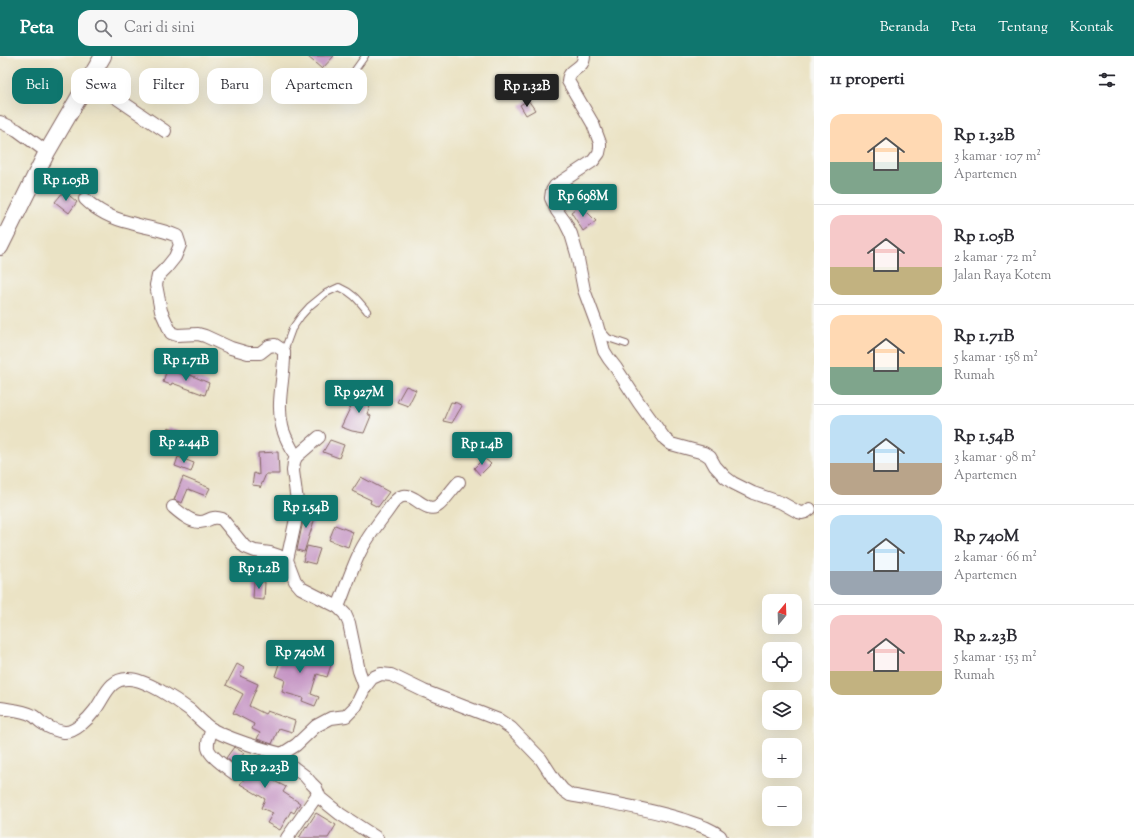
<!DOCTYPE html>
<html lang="id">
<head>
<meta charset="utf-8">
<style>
	body { margin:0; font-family:"Sorts Mill Goudy",serif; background:#f7f7f7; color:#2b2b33; height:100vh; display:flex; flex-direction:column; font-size:15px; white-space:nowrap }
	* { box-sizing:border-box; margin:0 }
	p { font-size:13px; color:#7c7c81 }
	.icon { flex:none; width:22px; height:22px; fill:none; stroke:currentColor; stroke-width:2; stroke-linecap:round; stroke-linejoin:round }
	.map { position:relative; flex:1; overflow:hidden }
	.sheet { display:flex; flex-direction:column; background:#fff; width:320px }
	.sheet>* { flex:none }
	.banner { position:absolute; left:12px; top:12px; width:380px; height:36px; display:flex; gap:8px }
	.needle { width:26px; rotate:19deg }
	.controls { position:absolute; left:762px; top:538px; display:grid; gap:8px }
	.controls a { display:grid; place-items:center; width:40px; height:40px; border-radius:8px; background:#fff; box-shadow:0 4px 16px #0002; font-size:20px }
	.price { position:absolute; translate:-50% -34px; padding:0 9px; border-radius:4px; background:#0f766e; color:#fff; font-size:13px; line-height:26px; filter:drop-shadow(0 1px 2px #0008) }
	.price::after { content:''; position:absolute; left:50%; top:24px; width:12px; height:9px; margin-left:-6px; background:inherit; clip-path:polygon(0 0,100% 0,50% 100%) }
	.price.selected { background:#222; color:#fff }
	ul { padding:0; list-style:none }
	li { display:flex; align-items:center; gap:12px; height:100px; padding:0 16px }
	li+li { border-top:1px solid #e1e1e2 }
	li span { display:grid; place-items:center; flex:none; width:112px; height:80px; border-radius:12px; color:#555 }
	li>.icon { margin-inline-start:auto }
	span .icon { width:48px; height:48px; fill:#fffc; stroke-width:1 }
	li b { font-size:17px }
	h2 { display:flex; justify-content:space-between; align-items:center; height:48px; padding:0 16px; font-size:17px }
	.tag { padding:0 14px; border-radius:12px; background:#fff; box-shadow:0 4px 16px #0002; font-size:14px; line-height:36px }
	.tag.selected { background:#0f766e; color:#fff }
	header { display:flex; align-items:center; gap:24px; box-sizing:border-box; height:56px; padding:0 20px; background:#0f766e; color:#fff }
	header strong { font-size:19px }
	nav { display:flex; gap:22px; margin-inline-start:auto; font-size:14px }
	.search { width:280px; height:36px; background:#f7f7f7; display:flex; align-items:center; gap:10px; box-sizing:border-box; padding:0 14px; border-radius:12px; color:#7c7c81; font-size:15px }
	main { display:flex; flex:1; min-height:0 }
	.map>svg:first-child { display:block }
</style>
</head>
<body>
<header>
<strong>Peta</strong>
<div class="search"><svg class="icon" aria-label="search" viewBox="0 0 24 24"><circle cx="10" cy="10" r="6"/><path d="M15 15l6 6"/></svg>Cari di sini</div>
<nav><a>Beranda</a><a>Peta</a><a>Tentang</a><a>Kontak</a></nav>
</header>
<main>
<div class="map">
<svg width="814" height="782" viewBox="0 0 814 782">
	<rect width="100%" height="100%" fill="#f6f6f2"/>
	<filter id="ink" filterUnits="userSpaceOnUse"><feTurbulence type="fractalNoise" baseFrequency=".025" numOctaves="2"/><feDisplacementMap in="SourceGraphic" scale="8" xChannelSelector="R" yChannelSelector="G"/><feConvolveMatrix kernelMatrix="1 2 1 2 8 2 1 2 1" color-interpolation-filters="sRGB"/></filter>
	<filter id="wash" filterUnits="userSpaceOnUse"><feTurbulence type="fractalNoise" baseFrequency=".012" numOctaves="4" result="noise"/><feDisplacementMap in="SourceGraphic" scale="16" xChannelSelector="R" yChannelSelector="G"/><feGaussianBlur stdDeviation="0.9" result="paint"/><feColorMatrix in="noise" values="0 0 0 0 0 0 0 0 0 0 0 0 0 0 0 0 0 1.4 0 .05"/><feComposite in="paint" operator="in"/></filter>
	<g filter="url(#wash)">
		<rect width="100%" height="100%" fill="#ebe3c5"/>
		<g id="blocks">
			<!-- building -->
			<g fill="#c493c3">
				<path d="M307,0H334L322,13Z"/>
				<path d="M528,44L535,54L526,59L520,49Z"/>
				<path d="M64,135L77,146L69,157L55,146Z"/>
				<path d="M580,149L596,165L583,175L571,156Z"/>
				<path d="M167,313L187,320L188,318L209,327L205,339L172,327L171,329L163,326Z"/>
				<path d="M406,330L416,334L408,350L397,346Z"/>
				<path d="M362,334L374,339L367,358L371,360L364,377L352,375L341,371L352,348L356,349Z"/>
				<path d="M451,346L457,347L462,350L452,367L443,365Z"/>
				<path d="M168,371L189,377V378L192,379L190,386L175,381L170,395L161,392Z"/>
				<path d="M330,384L344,389L339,402L323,396Z"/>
				<path d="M278,396L279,418H266L260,432V430L252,429L254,417L259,419L258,397Z"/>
				<path d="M178,401L194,407L191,416L175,410Z"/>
				<path d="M484,402L491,408L480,419L474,412Z"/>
				<path d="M183,421L210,432L206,440L188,433L182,447L174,444Z"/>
				<path d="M361,421L389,436L378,451L370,447L371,444L352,435Z"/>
				<path d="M304,453L317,456L304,496L297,494L304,460Z"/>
				<path d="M335,469L353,476L348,491L329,484Z"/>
				<path d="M307,490L320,493L315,508L303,505Z"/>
				<path d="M254,525L265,526L264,544L253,543Z"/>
				<path d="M279,592L298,599L299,597L331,609L327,621L317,618L311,638L319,641L315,650L302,645L303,642L282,636L285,624L275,620L280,605L275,603Z"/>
				<path d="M237,608L244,612L240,620L258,628L249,650L265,658L267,655L295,665L292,676L279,672L272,688L257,683L260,677L252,673L254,668L233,657L243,638L226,629Z"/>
				<path d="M234,691L244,697L241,701L277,721L274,725L286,731L283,736L300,747L294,757L291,755L280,774L267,767L273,757L261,752L265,743L240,728L245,722L242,720L244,716L226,702Z"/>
				<path d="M316,757L336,769L328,782H299L306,770L307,771Z"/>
			</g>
		</g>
	</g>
	<g filter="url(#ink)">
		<use href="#blocks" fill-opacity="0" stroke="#826461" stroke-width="1"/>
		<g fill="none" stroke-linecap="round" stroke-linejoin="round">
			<defs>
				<g id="lane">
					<path d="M343,39L355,14L365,0"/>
					<path d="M600,273L608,282L626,288"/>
					<path d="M284,295L292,273L301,260L310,250L326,237L339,231C353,237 358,244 367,255"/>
				</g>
				<g id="street">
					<path d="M584,0C584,14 569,11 568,25L593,68L600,87V92L599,97L593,105L555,130L552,135L551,142L557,155L565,166L571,178L577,198L584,234L597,269L604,295L609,303L616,312L639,347L665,383L671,388L704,397L710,401L715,410L725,421L733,427L753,437L782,447L798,456L802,457L806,456L810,453"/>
					<path d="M91,20L112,39L165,75"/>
					<path d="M0,66L17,74L47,96"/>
					<path d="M85,143C98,156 114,163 131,167C147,172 162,173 177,180L180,189L175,201L167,211L158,220L156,229L161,255L171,277L177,279L198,278L205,280L231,292L248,297H260L269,290L275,289L284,295C285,320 276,345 282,370C284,381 291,391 296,401"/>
					<path d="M319,381L296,401L294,406L293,415L297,445V458L287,504L295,525L301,532L338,551L345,558L349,567L359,615L365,631"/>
					<path d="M173,451C180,457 190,466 200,466C209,466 210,459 222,463L245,491L255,495L270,497L279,500L287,504"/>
					<path d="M338,551C345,534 351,515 359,498C366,483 376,470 386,457C390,452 394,444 400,441C414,434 426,460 439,449C445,444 453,432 459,426"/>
					<path d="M0,652C11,654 23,654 32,659C36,661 38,664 42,667C48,671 56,675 64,676C75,677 89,662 95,654C105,641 109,622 129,623C145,623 177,644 190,654C197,661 205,669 213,674C234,685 259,692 282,698L296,689L316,670L331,662L346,660L356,650L365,631L372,622L381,618L391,619L424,635L499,664L511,672L541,703L554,723L563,734L570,739C607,746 645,752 681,763C695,768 709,771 720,780L721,782"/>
					<path d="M212,673C210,679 207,685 208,692C210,701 228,712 235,718"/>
					<path d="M282,698L289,708L305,720L311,727L316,732L320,742L340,758L377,782"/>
					<path d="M287,782L318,738"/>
				</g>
				<path id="secondary" d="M0,191L47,96L103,0"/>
			</defs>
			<!-- lane casing -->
			<use href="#lane" stroke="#826461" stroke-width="8"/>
			<!-- street casing -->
			<use href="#street" stroke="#826461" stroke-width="14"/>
			<!-- secondary casing -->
			<use href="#secondary" stroke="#826461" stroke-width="18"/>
			<!-- lane -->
			<use href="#lane" stroke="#fff" stroke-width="6"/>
			<!-- street -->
			<use href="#street" stroke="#fff" stroke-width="12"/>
			<!-- secondary -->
			<use href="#secondary" stroke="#fff" stroke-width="16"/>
		</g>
	</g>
</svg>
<div class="controls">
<a><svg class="needle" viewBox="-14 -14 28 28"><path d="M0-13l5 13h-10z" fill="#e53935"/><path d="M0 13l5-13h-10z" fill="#7c7c81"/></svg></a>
<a><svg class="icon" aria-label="locate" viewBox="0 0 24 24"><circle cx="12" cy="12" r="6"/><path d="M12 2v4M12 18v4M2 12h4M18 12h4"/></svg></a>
<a><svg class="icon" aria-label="layers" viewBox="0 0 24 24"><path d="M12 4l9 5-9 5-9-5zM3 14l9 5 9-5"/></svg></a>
<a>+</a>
<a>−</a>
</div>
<b class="price selected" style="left:527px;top:52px">Rp 1.32B</b>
<b class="price" style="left:66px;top:146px">Rp 1.05B</b>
<b class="price" style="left:583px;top:162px">Rp 698M</b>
<b class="price" style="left:186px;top:326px">Rp 1.71B</b>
<b class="price" style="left:359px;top:358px">Rp 927M</b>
<b class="price" style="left:184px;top:408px">Rp 2.44B</b>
<b class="price" style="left:482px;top:410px">Rp 1.4B</b>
<b class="price" style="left:306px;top:473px">Rp 1.54B</b>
<b class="price" style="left:259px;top:534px">Rp 1.2B</b>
<b class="price" style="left:300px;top:618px">Rp 740M</b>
<b class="price" style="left:265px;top:733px">Rp 2.23B</b>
<div class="banner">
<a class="tag selected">Beli</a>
<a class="tag">Sewa</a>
<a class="tag">Filter</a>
<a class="tag">Baru</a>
<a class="tag">Apartemen</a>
</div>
</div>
<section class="sheet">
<h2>11 properti<svg class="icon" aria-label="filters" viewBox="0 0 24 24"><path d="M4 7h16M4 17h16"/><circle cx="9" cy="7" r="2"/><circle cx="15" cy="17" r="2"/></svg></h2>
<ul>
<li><span style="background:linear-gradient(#ffd9b3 60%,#7fa58c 0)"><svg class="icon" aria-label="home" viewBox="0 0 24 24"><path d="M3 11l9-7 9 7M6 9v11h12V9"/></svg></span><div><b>Rp 1.32B</b><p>3 kamar · 107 m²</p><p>Apartemen</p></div></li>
<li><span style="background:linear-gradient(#f6c9c9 65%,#c2b280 0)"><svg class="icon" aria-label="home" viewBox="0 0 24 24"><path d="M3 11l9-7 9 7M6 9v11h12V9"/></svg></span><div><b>Rp 1.05B</b><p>2 kamar · 72 m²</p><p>Jalan Raya Kotem</p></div></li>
<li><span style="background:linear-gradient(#ffd9b3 65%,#7fa58c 0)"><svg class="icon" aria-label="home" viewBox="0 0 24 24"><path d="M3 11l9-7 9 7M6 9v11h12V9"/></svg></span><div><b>Rp 1.71B</b><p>5 kamar · 158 m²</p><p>Rumah</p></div></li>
<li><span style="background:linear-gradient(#bfe0f5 60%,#b9a48a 0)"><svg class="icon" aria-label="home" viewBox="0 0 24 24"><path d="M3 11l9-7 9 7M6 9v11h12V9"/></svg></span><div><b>Rp 1.54B</b><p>3 kamar · 98 m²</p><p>Apartemen</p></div></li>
<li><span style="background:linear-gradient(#bfe0f5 70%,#9aa5b1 0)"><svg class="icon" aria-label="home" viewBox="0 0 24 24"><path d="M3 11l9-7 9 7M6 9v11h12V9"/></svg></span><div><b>Rp 740M</b><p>2 kamar · 66 m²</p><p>Apartemen</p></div></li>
<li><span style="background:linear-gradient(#f6c9c9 70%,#c2b280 0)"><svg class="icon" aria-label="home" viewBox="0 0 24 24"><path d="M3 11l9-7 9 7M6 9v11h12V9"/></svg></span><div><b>Rp 2.23B</b><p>5 kamar · 153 m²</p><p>Rumah</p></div></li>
</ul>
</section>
</main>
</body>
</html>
